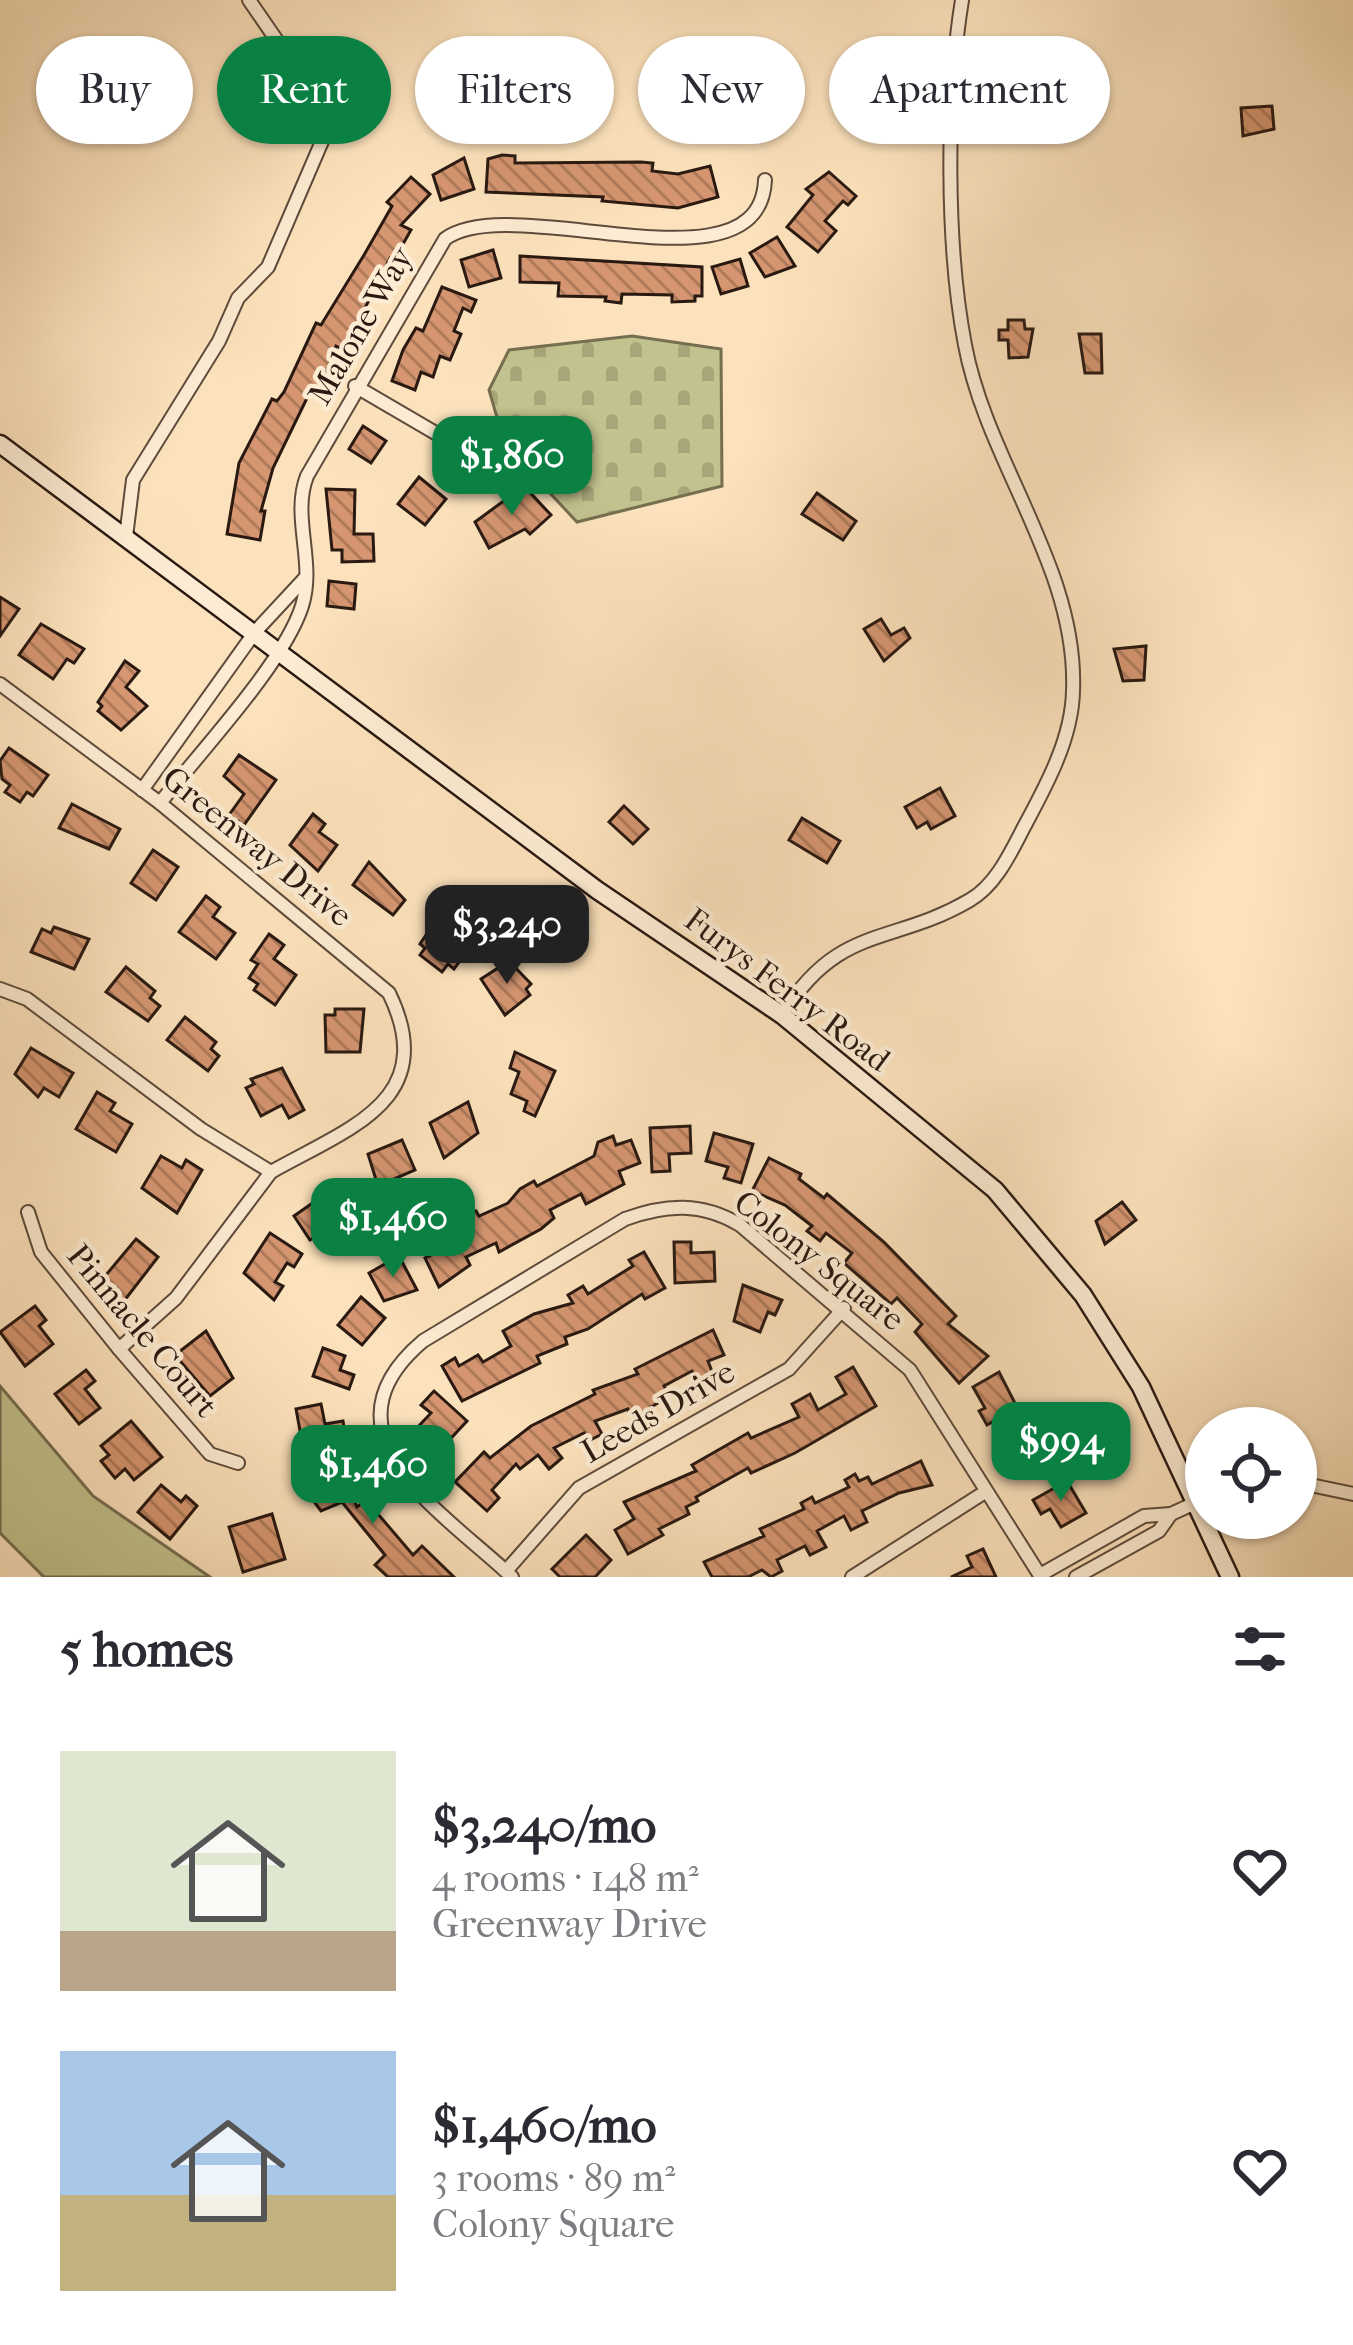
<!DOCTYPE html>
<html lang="en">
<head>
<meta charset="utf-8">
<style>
	body { margin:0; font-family:"IM FELL French Canon",serif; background:#f2f2f3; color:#2b2b33; height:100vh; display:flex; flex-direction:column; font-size:45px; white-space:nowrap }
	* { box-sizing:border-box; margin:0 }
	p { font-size:39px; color:#7c7c81 }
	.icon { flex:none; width:66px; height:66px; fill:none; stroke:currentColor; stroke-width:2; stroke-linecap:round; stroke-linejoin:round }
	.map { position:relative; height:1577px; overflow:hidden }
	.drawer { display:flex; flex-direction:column; background:#fff; flex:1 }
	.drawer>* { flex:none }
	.banner { position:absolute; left:36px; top:36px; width:1281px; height:108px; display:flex; gap:24px }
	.tools { position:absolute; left:1185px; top:1407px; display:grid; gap:24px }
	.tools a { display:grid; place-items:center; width:132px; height:132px; border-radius:50%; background:#fff; box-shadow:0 3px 9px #0004; font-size:60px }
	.price { position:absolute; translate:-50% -102px; padding:0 27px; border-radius:24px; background:#0b8043; color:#fff; font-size:39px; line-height:78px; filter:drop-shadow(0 3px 6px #0008) }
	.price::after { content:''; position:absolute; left:50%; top:72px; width:36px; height:27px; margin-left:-18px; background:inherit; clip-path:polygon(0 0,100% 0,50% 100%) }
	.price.selected { background:#222; color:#fff }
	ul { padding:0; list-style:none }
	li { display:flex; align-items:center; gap:36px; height:300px; padding:0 60px }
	li span { display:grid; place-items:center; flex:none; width:336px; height:240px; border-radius:0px; color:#555 }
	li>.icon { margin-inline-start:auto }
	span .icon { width:144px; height:144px; fill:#fffc; stroke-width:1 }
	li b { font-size:51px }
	h2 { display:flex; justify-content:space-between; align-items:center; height:144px; padding:0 60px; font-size:51px }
	.pill { padding:0 42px; border-radius:54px; background:#fff; box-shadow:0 3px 9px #0004; font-size:42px; line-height:108px }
	.pill.selected { background:#0b8043; color:#fff }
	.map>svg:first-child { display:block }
</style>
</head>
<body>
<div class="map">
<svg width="1353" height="1577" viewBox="0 0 1353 1577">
	<defs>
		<pattern id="cemetery-stones" width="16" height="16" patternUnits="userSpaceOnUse" patternTransform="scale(3)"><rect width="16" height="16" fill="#c2c28e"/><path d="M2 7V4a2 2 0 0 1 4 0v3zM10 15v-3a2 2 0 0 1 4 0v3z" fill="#a7a679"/></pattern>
		<pattern id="building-back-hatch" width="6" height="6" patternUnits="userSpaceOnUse" patternTransform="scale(3)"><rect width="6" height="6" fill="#d59671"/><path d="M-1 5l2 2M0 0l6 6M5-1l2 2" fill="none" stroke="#ad7a5b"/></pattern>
	</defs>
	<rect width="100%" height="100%" fill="#fce2bc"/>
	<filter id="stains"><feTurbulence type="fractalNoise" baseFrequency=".00167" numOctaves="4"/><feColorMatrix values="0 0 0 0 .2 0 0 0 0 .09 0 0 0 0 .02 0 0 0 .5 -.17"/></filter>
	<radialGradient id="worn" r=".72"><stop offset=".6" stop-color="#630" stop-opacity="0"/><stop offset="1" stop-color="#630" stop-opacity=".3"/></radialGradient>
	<!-- grass -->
	<path fill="#c2c28e" stroke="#766e50" stroke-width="3" d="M0,1386L93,1496L210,1577H44L0,1533Z"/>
	<!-- cemetery -->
	<path fill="url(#cemetery-stones)" stroke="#766e50" stroke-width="3" d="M632,336L721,349L722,486L577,522L505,445L489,390L509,350Z"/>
	<!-- building -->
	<g fill="url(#building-back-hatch)" stroke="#291911" stroke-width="3">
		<path d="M862,60L871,95L836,94L840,62Z"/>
		<path d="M738,97L759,120L739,140L717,116Z"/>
		<path d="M1272,106L1274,129L1243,136L1241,108Z"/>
		<path d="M502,155L515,156V163L641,162L653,163L652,171L678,174L710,166L718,197L678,208L602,201L603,197L486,192L488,159Z"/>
		<path d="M464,158L474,189L441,200L433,175Z"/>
		<path d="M829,172L856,196L848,205L843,201L825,221L836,231L818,252L787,227L813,195L806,189Z"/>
		<path d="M411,177L430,194L401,225L411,230L394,260L390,258L344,350L336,346L317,397L309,394L273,468L261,511H265L260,540L227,534L239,463L272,399L277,401L284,392L316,323L321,325L364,255L392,206L387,202Z"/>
		<path d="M777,237L795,266L765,277L750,253Z"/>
		<path d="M493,250L501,278L469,287L461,260Z"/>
		<path d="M520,256L702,267V296H695V301L672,302V295L622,294L621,303L605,301L606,297L558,296L559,283L520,282Z"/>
		<path d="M740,259L748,286L721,294L712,267Z"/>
		<path d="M442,287L476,300L471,312L463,308L454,331L461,334L450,360L440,356L433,377L421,372L415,390L392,381L403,350L416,328L423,331Z"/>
		<path d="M1008,320H1024L1025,329H1033L1028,357L1009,358L1008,340H999V330H1008Z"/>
		<path d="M1079,334H1101L1102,373H1085Z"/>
		<path d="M363,426L386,441L371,463L349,449Z"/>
		<path d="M419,477L446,499L425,525L398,504Z"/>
		<path d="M524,486L551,515L530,534L525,529L489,548L475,522Z"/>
		<path d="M326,489L355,490L354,534H373L374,561L342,562V550H332Z"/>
		<path d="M817,493L856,521L843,540L802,514Z"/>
		<path d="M329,581L356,584L354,609L327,606Z"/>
		<path d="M0,597L19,609L0,636Z"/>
		<path d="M881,619L891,635L904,628L910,638L884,661L864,629Z"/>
		<path d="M41,624L84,649L74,663L67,659L53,679L19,655Z"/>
		<path d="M1146,646L1144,680L1123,681L1114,649Z"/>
		<path d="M125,661L139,671L126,687L147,706L121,730L98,711L102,706L98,702Z"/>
		<path d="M9,748L48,775L33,796L27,792L20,802L5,792L10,785L2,779L0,761Z"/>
		<path d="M239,755L276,780L244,825L229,815L244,794L224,776Z"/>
		<path d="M940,788L955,816L931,829L927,822L917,828L905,807Z"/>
		<path d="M72,804L120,829L109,849L59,828Z"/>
		<path d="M624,806L648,829L633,844L609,822Z"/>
		<path d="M313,814L325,824L319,832L337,845L318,871L290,845Z"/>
		<path d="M802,818L840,841L827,863L789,840Z"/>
		<path d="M153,850L178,867L156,900L131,883Z"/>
		<path d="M369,862L405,900L393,915L353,885Z"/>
		<path d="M206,896L220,907L213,917L235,933L216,959L179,932Z"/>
		<path d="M437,908L451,918L445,928L470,946L454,969L448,964L442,972L420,955L425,948L420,944L432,926L427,922Z"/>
		<path d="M54,927L89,939L74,969L31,952L42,929L51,933Z"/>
		<path d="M269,934L284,945L274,959L296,975L275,1005L254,990L258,984L249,978L258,964L251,960Z"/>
		<path d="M509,961L531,984L526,989L530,995L505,1015L481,979Z"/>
		<path d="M126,967L155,991L150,998L160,1006L148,1021L106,992Z"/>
		<path d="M335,1009H364L360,1052H326L325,1015H335Z"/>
		<path d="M185,1017L216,1042L211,1049L219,1056L208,1071L167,1040Z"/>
		<path d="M31,1048L73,1073L59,1097L44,1088L38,1097L15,1074Z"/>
		<path d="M515,1052L555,1071L535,1116L524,1111L527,1101L511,1094L519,1072L510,1068Z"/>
		<path d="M282,1068L304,1110L289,1118L282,1105L261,1116L246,1088L254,1084L251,1079Z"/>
		<path d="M97,1092L115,1103L110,1111L132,1124L116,1152L76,1129Z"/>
		<path d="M468,1102L478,1133L444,1158L430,1123Z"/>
		<path d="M690,1126L691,1153L669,1154L670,1171L652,1172L650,1128Z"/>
		<path d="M714,1133L753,1144L741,1183L724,1178L728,1167L706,1161Z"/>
		<path d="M613,1136L616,1145L631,1140L640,1163L619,1171L624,1184L586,1204L581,1194L550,1210L554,1218L541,1229L499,1252L496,1243L466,1257L470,1265L439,1287L425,1258L467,1238L465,1216L476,1211L479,1216L508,1203L520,1189L534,1181L537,1186L594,1156L598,1142Z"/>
		<path d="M402,1140L415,1170L378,1186L368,1154Z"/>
		<path d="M161,1156L182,1168L186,1160L202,1170L177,1213L142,1188Z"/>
		<path d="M769,1158L801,1174L799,1179L824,1198L827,1194L884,1242L956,1316L948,1324L988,1356L959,1383L915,1332L922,1324L897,1298L891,1304L844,1263L852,1253L826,1233L820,1241L807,1231L812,1226L785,1205L752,1191Z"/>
		<path d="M337,1186L353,1208L343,1214L351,1225L327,1241L322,1233L310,1240L294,1216Z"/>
		<path d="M1122,1202L1136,1220L1105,1244L1096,1221Z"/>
		<path d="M270,1233L302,1254L294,1267L287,1263L275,1282L283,1286L274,1300L244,1273Z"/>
		<path d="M136,1239L158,1257L124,1301L101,1281Z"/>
		<path d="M674,1242H691V1253L714,1252L715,1281L675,1283Z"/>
		<path d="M644,1252L665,1288L645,1299L642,1294L588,1329L565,1337L567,1344L537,1356L540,1363L462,1401L442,1366L455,1358L459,1366L478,1355L483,1362L511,1346L503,1331L534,1314L573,1303L568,1295L583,1286L588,1294L633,1266L629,1260Z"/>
		<path d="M399,1256L417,1290L384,1301L369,1273Z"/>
		<path d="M743,1285L782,1300L775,1315L768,1312L760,1332L734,1321Z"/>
		<path d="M361,1297L385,1318L362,1345L338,1325Z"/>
		<path d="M35,1306L46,1320L39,1326L53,1344L25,1366L0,1332Z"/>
		<path d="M713,1330L724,1355L708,1361L713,1374L696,1380L692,1371L664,1386L669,1396L645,1411L631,1417L628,1409L595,1421L602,1434L588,1441L584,1433L554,1448L562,1458L549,1469L538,1455L520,1469L516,1464L492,1490L499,1498L487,1511L455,1482L484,1452L490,1458L531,1426L595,1394L593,1390L638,1374L635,1369Z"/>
		<path d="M206,1331L233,1378L210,1396L175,1355Z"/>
		<path d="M323,1348L345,1356L340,1370L354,1375L349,1389L313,1376Z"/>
		<path d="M853,1367L876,1406L795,1453L751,1473L748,1468L696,1497L698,1501L686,1507L689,1514L659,1529L663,1535L628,1554L615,1530L634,1519L624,1502L696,1471L692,1465L748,1433L751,1438L799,1417L792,1404L810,1394L818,1410L846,1394L836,1377Z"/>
		<path d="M86,1370L95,1381L85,1389L100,1408L79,1424L55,1394Z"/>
		<path d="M999,1372L1037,1446L1045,1441L1052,1454L1018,1472L992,1422L987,1425L979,1411L985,1408L973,1387Z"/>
		<path d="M434,1391L467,1421L439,1451L416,1429L431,1413L421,1405Z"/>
		<path d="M321,1404L325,1424L343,1421L346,1440L303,1447L296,1409Z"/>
		<path d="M131,1421L162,1457L134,1480L125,1469L115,1478L101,1461L109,1455L101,1446Z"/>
		<path d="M336,1461L357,1507L366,1500L413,1555L422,1546L454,1577H388L375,1565L385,1555L342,1502L321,1511L302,1486L313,1481L310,1473Z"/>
		<path d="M921,1461L932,1485L899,1493L862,1511L867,1522L851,1530L844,1516L817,1531L826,1547L810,1555L805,1546L777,1560L782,1571L771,1577L762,1570L748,1577H712L704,1562L764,1536L760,1529L804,1509L801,1503L812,1497L815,1503L849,1487L845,1480L855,1474L859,1481L868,1477L872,1484Z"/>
		<path d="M1067,1481L1086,1513L1061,1527L1050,1509L1041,1514L1033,1500Z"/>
		<path d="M161,1485L181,1502L186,1496L197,1506L170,1539L138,1512Z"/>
		<path d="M272,1514L285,1559L243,1572L229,1527Z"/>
		<path d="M586,1535L611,1560L595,1577H560L552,1569Z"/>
		<path d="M983,1549L996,1577H951L972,1567L967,1556Z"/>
	</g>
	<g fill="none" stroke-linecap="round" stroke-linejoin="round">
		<defs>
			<g id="street">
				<path d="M355,386L456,445L480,468"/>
				<path d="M126,537L133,480L219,341L238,298L268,267L326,132L313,93L249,0"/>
				<path d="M0,684L160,803L389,993C441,1100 349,1128 271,1172L201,1129L27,999L0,989"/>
				<path d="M142,790L255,632L306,577"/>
				<path d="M160,803C199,753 284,663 302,606C316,562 291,517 307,476L445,239C512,189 760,299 765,180"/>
				<path d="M782,1015C839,923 892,946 970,900C996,885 1011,852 1024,827C1046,786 1072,739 1073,691C1078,568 987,463 965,345C946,246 946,99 962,0"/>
				<path d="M28,1212L41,1252L119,1349L210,1454L238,1463"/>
				<path d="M119,1349L176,1298L271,1172"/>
				<path d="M1296,1482L1353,1494"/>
				<path d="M506,1571L579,1488L789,1369L844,1308"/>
				<path d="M1040,1575L1144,1516L1171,1514L1206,1498"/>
				<path d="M512,1577C446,1514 312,1435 423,1341L625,1219C666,1204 702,1202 740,1225L910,1370L1041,1577"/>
				<path d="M852,1577L985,1492"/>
				<path d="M1076,1577L1159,1531L1171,1514"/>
			</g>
			<path id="secondary" d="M0,444L597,890L782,1015L995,1190L1083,1295L1141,1387L1230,1577"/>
		</defs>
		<!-- street casing -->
		<use href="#street" stroke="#5e4b3c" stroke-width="16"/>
		<!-- secondary casing -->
		<use href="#secondary" stroke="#291911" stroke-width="21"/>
		<!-- street -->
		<use href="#street" stroke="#fdecd3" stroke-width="12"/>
		<!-- secondary -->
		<use href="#secondary" stroke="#fdecd3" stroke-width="16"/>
	</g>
	<g text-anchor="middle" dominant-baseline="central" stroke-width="9" stroke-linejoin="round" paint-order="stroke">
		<!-- street labels -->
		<g font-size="33" fill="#291911" stroke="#fdecd3">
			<text transform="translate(361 326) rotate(-60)">Malone Way</text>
			<text transform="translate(257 847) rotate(39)">Greenway Drive</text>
			<text transform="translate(787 990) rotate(37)">Furys Ferry Road</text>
			<text transform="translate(819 1261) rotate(38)">Colony Square</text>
			<text transform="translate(142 1331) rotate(50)">Pinnacle Court</text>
			<text transform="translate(658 1412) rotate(-30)">Leeds Drive</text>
		</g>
	</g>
	<rect width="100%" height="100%" filter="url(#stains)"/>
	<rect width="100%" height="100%" fill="url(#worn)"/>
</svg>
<div class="tools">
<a><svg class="icon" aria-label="locate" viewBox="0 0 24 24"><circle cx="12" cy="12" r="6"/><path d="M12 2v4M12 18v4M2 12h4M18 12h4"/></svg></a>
</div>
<b class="price" style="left:512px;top:518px">$1,860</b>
<b class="price selected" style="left:507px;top:987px">$3,240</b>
<b class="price" style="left:393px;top:1280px">$1,460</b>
<b class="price" style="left:1061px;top:1504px">$994</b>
<b class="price" style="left:373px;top:1527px">$1,460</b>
<div class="banner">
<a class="pill">Buy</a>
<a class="pill selected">Rent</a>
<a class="pill">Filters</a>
<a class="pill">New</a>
<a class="pill">Apartment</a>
</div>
</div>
<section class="drawer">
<h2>5 homes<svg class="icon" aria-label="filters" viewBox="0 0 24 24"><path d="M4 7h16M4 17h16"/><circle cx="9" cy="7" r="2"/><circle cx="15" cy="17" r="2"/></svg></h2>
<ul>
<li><span style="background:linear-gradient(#dfe7d0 75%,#b9a48a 0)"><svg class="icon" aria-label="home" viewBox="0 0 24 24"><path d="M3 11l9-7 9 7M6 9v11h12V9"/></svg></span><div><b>$3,240/mo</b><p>4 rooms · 148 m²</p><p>Greenway Drive</p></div><svg class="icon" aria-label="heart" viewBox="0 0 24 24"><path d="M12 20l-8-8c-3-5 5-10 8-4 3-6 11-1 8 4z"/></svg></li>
<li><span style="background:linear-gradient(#a9c7e8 60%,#c2b280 0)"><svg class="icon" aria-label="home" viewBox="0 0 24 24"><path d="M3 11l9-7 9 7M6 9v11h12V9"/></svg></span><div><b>$1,460/mo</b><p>3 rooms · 89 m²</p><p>Colony Square</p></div><svg class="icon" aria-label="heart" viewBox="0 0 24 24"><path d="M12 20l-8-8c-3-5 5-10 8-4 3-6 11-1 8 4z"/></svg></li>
</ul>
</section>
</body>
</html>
